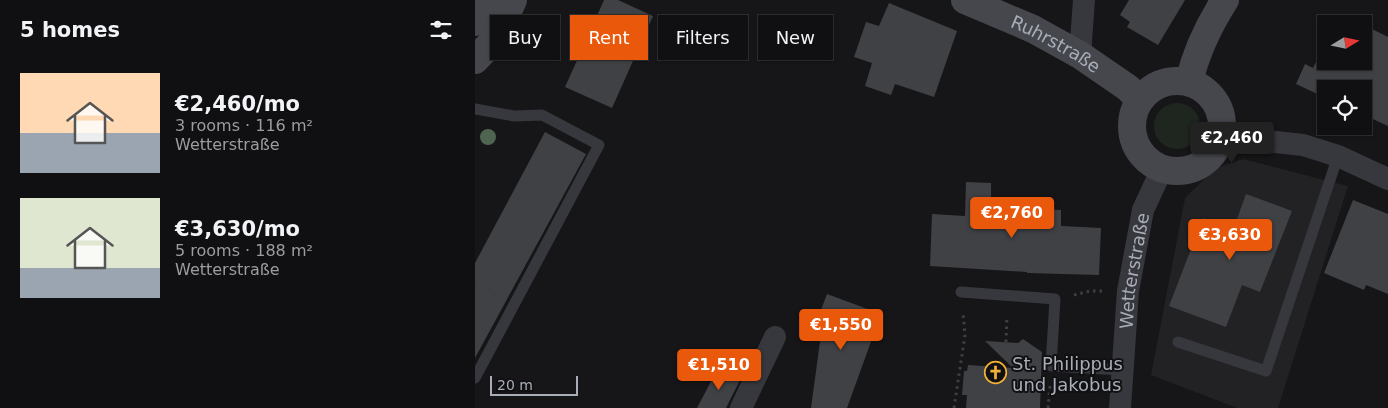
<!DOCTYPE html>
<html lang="en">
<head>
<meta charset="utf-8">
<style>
	body { margin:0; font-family:"DejaVu Sans",sans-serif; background:#1e1e20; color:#f1f3f6; height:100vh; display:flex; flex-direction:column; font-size:19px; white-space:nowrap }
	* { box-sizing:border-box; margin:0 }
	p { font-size:16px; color:#9c9d9f }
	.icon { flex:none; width:28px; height:28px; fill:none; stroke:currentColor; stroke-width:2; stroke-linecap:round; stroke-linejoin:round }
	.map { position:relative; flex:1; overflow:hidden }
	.sheet { display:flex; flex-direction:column; background:#101012; width:475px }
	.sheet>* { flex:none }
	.hud { position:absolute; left:15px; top:15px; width:475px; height:45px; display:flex; gap:10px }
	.needle { width:32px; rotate:80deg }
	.controls { position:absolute; left:842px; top:15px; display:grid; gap:10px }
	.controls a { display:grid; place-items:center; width:55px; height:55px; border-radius:0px; background:#101012; box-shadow:0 1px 4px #0004,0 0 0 1px #303032; font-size:25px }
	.scale { position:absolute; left:15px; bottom:12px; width:88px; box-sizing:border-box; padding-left:5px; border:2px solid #a8adb8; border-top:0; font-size:14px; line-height:18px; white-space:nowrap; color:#a8adb8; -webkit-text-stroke:4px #111113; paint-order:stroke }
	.price { position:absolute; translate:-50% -42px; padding:0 11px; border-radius:5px; background:#ea580c; color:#fff; font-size:16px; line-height:32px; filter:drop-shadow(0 1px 2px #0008) }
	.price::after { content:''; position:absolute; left:50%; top:30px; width:15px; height:11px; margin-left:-8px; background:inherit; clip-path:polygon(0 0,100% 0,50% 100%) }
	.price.on { background:#222; color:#fff }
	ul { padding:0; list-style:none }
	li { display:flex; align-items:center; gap:15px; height:125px; padding:0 20px }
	li span { display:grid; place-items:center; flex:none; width:140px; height:100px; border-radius:0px; color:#555 }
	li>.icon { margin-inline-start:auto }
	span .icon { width:60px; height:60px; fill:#fffc; stroke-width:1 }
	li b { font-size:21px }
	h2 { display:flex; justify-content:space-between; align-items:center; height:60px; padding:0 20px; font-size:21px }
	.chip { padding:0 18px; border-radius:0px; background:#101012; box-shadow:0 1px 4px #0004,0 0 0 1px #303032; font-size:18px; line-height:45px }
	.chip.on { background:#ea580c; color:#fff }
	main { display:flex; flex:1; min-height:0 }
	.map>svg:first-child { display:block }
</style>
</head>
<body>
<main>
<section class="sheet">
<h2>5 homes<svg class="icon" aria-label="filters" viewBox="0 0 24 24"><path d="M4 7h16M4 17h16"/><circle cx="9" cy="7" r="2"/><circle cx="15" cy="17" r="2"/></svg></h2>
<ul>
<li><span style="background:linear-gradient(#ffd9b3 60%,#9aa5b1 0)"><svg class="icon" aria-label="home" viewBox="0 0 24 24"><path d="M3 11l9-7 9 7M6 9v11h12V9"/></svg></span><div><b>€2,460/mo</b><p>3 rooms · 116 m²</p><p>Wetterstraße</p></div></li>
<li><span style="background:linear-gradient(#dfe7d0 70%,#9aa5b1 0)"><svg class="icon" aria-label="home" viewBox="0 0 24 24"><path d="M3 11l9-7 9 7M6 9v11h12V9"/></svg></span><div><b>€3,630/mo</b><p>5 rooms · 188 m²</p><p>Wetterstraße</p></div></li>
</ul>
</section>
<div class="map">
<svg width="913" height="408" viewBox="0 0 913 408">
	<rect width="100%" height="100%" fill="#161618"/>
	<!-- built -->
	<path fill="#222225" d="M768,159L873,186L803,408H762L676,375L710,198L741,168Z"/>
	<!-- green -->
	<circle fill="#1e261f" cx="702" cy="126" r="23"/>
	<!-- building -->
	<g fill="#404145">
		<path d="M129,0H143L178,16L137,108L90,87L104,56L97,53L110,23L117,27Z"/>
		<path d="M654,0H710L683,45L652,27L655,22L645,15Z"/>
		<path d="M414,3L482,31L459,97L420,84L416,95L390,86L397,63L379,57L391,22L404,26Z"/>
		<path d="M889,25L913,37V126L889,115V89H851V98L821,84L830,64L838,68L847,50L851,52V61H889Z"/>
		<path d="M70,132L111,154L0,358V263Z"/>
		<path d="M491,182L516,183V206L586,210V226L626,228L624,275L552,273V272L455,266L457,214L490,216Z"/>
		<path d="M771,194L817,211L785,292L767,285L751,327L694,306L728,218L758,230Z"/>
		<path d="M878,200L913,214V294L891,285L889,290L849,273Z"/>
		<path d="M352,294L406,314L372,408H336L346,334L338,331Z"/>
		<path d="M548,339L567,352L565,408H491L492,395H487L489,371H492L493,365L538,368L510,341L543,343Z"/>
		<path d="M243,368L265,380L251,408H222Z"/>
	</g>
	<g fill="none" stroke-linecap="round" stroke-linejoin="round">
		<!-- path -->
		<g stroke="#3d3f44" stroke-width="3" stroke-dasharray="2.5 4" stroke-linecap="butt">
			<path d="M0,284L22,295"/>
			<path d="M599,295L615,291H628"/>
			<path d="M531,342L532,316"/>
			<path d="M479,408L490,335L488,313"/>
			<path d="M573,408L575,386"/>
		</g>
		<!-- lane -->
		<g stroke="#37383d" stroke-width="11">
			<path d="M0,109L39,116L67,115L124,145L0,378"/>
			<path d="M486,292L580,299L576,366L647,370"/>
			<path d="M703,342L791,371L863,156"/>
		</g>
		<!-- street -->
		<g stroke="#37383d" stroke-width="22">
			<path d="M605,55L609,0"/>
			<path d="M747,136L828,145L863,156L913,179"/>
			<path d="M266,408L300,337"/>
			<path id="s1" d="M645,408L653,291L668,210L687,169"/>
		</g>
		<!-- secondary -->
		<g stroke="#45474d" stroke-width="28">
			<path id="s2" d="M490,0L558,29L605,55L653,88L664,99"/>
			<path d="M0,22L9,0"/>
			<path d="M0,60L21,38L38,0"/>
			<circle cx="702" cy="126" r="45"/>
			<path d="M714,82C721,52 734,25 750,0"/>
		</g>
	</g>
	<!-- trees -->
	<circle fill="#506452" cx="13" cy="137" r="8"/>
	<!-- icons -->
	<defs>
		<symbol id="church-ring" viewBox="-11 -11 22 22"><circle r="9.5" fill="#111113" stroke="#f2b134" stroke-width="1.5"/><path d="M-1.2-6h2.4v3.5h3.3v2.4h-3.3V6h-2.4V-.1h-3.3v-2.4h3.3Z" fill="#f2b134"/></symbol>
	</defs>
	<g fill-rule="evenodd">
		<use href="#church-ring" x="508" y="360" width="25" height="25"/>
	</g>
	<g text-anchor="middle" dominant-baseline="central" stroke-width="4" stroke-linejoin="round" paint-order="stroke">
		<!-- street labels -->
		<g font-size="18" fill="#a8adb8" stroke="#111113">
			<text stroke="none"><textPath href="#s2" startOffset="101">Ruhrstraße</textPath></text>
			<text stroke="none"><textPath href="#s1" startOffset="138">Wetterstraße</textPath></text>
		</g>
		<!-- poi labels -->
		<g font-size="18" fill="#a8adb8" stroke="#111113" text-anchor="start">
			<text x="537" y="363">St. Philippus<tspan x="537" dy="21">und Jakobus</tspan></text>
		</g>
	</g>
</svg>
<div class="controls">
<a><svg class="needle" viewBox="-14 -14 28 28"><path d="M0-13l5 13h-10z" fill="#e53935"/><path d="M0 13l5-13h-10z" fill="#9c9d9f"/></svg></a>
<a><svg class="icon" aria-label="locate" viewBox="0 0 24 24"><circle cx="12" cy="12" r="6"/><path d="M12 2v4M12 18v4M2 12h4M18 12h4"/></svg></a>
</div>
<div class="scale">20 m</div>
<b class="price on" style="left:757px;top:164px">€2,460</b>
<b class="price" style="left:537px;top:239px">€2,760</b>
<b class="price" style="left:755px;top:261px">€3,630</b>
<b class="price" style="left:366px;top:351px">€1,550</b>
<b class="price" style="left:244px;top:391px">€1,510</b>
<div class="hud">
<a class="chip">Buy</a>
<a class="chip on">Rent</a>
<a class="chip">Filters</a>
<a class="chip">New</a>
</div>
</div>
</main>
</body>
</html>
